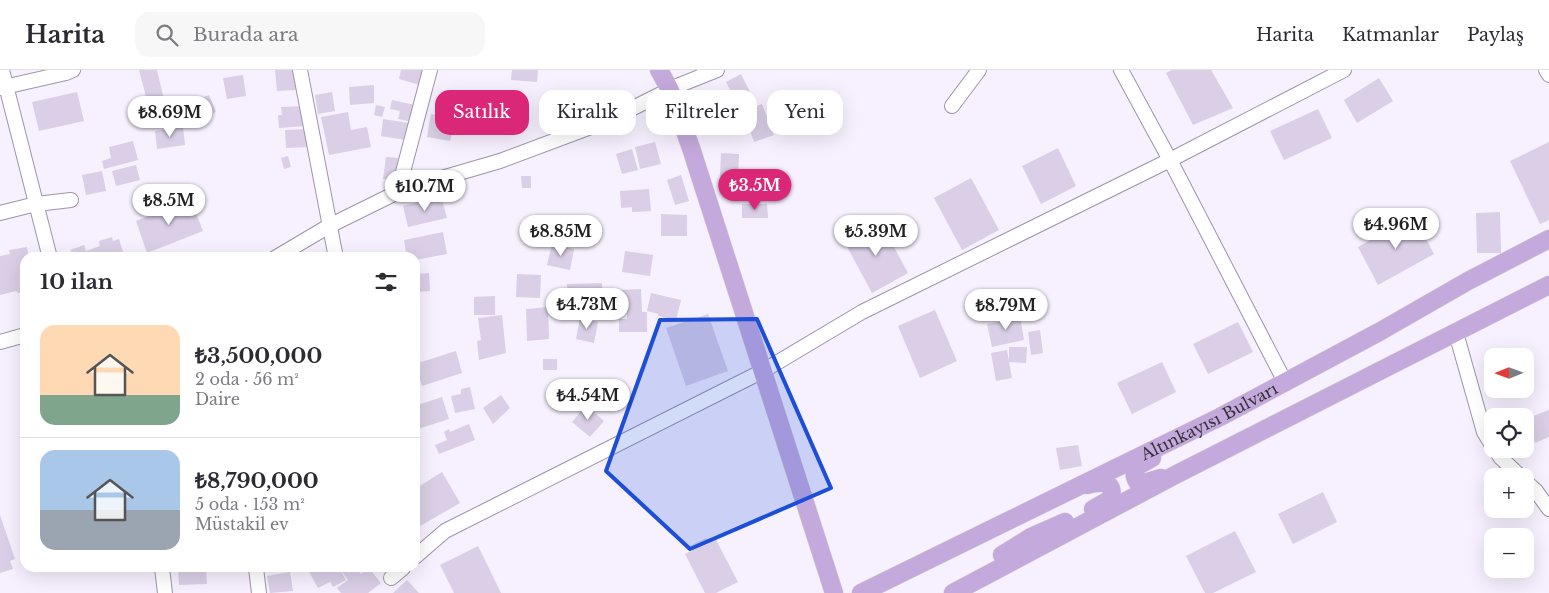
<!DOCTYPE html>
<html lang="tr">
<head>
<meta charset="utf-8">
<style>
	body { margin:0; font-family:"Libre Baskerville",serif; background:#f7f7f7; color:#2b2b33; height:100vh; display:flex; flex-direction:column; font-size:19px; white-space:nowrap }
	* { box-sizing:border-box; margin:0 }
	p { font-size:16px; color:#7c7c81 }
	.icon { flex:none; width:28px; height:28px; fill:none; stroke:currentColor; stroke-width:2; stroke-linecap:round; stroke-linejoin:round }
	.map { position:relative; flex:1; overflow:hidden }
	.drawer { position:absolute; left:20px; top:182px; width:400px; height:320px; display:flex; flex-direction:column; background:#fff; border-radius:15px; box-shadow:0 5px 20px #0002 }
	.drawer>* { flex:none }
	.hud { position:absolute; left:435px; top:20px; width:475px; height:45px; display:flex; gap:10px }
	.needle { width:32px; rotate:269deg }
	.buttons { position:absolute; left:1484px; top:278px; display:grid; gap:10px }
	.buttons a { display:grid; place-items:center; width:50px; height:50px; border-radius:10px; background:#fff; box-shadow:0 5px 20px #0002; font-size:25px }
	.price { position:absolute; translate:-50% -42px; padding:0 11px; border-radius:18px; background:#fff; color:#222; font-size:16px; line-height:32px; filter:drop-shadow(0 1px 2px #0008) }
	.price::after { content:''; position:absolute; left:50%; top:30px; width:15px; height:11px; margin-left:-8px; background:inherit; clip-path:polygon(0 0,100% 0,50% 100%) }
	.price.selected { background:#db2777; color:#fff }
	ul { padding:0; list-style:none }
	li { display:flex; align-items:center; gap:15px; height:125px; padding:0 20px }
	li+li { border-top:1px solid #e1e1e2 }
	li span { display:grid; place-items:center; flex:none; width:140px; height:100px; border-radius:15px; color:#555 }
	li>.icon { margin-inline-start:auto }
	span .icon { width:60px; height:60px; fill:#fffc; stroke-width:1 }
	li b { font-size:21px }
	h2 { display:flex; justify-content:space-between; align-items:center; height:60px; padding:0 20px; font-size:21px }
	.tag { padding:0 18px; border-radius:15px; background:#fff; box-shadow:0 5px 20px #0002; font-size:18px; line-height:45px }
	.tag.selected { background:#db2777; color:#fff }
	header { display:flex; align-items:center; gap:30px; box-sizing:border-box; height:70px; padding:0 25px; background:#fff; border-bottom:1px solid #e1e1e2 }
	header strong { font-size:24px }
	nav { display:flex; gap:28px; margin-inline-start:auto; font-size:18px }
	.search { width:350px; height:45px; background:#f7f7f7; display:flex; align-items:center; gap:12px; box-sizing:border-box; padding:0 18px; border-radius:15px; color:#7c7c81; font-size:19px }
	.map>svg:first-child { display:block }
</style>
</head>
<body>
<header>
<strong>Harita</strong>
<div class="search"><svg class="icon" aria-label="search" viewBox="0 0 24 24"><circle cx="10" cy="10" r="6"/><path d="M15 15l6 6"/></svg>Burada ara</div>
<nav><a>Harita</a><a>Katmanlar</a><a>Paylaş</a></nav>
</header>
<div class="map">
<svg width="1549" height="523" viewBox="0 0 1549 523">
	<rect width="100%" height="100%" fill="#f7f0fe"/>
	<!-- building -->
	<g fill="#dacfe6">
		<path d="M139,0H157L165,34L143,39L142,36L148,34Z"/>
		<path d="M275,0H295L296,20L277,21Z"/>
		<path d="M401,0H428L423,16L399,9Z"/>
		<path d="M512,0H538L537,12L511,10Z"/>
		<path d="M1172,0H1211L1233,38L1193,55L1166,3Z"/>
		<path d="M741,4L753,28L738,36L726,12Z"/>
		<path d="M243,5L246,26L227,29L223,8Z"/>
		<path d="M1379,8L1393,31L1357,53L1344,30Z"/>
		<path d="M374,15V33L350,35L349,17Z"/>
		<path d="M77,22L84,51L39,61L32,32Z"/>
		<path d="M332,22L335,41L318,44L315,25Z"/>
		<path d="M209,25L216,42L195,52L187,34Z"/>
		<path d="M573,26L580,54L557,59L551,31Z"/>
		<path d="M392,30L415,35L412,52L398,49L400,41L390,39Z"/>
		<path d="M762,34L774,65L754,72L743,41Z"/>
		<path d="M376,35L385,37L382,47L374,45Z"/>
		<path d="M304,36L305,56L279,58L278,45H282L281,37Z"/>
		<path d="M1318,39L1332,68L1284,90L1270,61Z"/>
		<path d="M348,42L351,60L367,57L371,77L329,85L321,47Z"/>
		<path d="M431,44L463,50L461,65L452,64L450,71L427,67Z"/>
		<path d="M383,49L409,53L406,70L381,66Z"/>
		<path d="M183,57L185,75L157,79L155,61Z"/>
		<path d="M307,59L308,77L286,78L285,60Z"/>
		<path d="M133,71L138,90L104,99L102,91L111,88L109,77Z"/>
		<path d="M655,72L661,94L640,99L635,77Z"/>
		<path d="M1549,72V150L1540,154L1510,91Z"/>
		<path d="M1058,78L1076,116L1041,134L1022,96Z"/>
		<path d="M632,79L638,100L622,104L616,84Z"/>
		<path d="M721,83L739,84L738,108L720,107Z"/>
		<path d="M288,86L291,97L284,99L281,88Z"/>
		<path d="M386,87L398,88L396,110L383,109Z"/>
		<path d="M136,95L140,110L116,116L112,101Z"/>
		<path d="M102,101L106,121L86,125L82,105Z"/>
		<path d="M681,105L689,131L675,135L667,110Z"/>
		<path d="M521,106H531V118H522Z"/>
		<path d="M971,108L999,160L962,180L934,128Z"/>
		<path d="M649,119L651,141L632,142V137L621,138L620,121Z"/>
		<path d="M441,126L447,148L408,157L403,136Z"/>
		<path d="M191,130L203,161L147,183L136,151Z"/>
		<path d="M742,134H767L768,148H742Z"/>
		<path d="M1500,142L1501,183H1477L1476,143Z"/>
		<path d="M661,144L687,145V166H661Z"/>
		<path d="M1414,146L1434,184L1378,215L1358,177Z"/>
		<path d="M880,151L908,203L872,223L844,171Z"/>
		<path d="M443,162L447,184L415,190V188H407L404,170Z"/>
		<path d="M112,167L113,171L119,169L125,188H69L68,185L72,184L70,180L84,175L86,181L100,176L99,171Z"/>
		<path d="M552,174L574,179L570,200L547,195Z"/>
		<path d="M27,177L29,188H25V222L18,223L16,221L0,225V186L10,184L9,180Z"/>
		<path d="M625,181L653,185L650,206L622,202Z"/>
		<path d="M429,203L430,221L418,222L419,226H415V204Z"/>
		<path d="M517,204L541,205L540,228L516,227Z"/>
		<path d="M602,213L603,235L568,237L567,214Z"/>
		<path d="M641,219L642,242H647V262H619V249H627V241H620V220Z"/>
		<path d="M651,223L681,230L676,250L658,246V244L647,241Z"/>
		<path d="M495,226V245H474V227Z"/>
		<path d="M548,237L549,269L527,271L526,239Z"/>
		<path d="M935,240L957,291L920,308L898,256Z"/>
		<path d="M1019,240L1024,270L992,277L987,254L1016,248L1015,241Z"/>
		<path d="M708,244L728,301L686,316L666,258Z"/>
		<path d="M502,245L506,283L479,290L477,271L481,270L478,248Z"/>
		<path d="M580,248L598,252L594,273L576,269Z"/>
		<path d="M1238,252L1253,282L1208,304L1193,274Z"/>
		<path d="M1040,260L1043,283L1031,285L1028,262Z"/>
		<path d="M1009,277H1027L1026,293L1009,292L1012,308L996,311L991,283L1007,280L1009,291Z"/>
		<path d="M456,281L462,303L422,316L420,311L415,312V294Z"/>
		<rect x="543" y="289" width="14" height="11"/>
		<path d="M1162,292L1176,322L1132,344L1117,313Z"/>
		<path d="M470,317L475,339L455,343L451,326L461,324V319Z"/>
		<path d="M501,325L510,338L493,354L483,338Z"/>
		<path d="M442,327L449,349L415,360V336Z"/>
		<path d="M586,335L604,351L590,367L572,352Z"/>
		<path d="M1549,340V367L1535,373L1525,349Z"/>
		<path d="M469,354L475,370L439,384L435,375L447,370L444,362L449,359L450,362Z"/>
		<path d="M1078,375L1082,396L1060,400L1056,378Z"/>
		<rect x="22" y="402" width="3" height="25"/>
		<path d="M442,402L460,433L415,459V419Z"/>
		<path d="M1323,422L1337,452L1293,474L1278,444Z"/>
		<path d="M0,445L15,489L10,491L13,499L0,503Z"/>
		<path d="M1235,461L1256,502L1213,523H1205L1186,486Z"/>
		<path d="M706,468L709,472L715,468L738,512L716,523H705L685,484L693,480L690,476Z"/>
		<path d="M478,476L501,523H454L440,495Z"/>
		<path d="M178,498H206L207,514L179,515Z"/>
		<path d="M307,498H346L348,499L356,498L361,504L369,498L381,513L368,523H341L337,518L348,510L340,499L346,510L333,517L330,512L318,518Z"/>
		<path d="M290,502L293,521L270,523L267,506Z"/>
		<path d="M407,510L419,523H393Z"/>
	</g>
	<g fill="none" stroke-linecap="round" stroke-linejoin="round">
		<defs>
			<g id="minor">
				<path d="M2,0L50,188"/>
				<path d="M300,0L336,188"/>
				<path d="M1121,0L1170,90L1285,312"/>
				<path d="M1546,0L1549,5"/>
				<path d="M0,18L66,3L73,0"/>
				<path d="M952,36L979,0"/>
				<path d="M404,119L403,102L430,0"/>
				<path d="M0,143L36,134L71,130"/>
				<path d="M275,188L329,156L404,119L500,91L607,51L677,16L717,0"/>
				<path d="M1456,263L1484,362L1492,375"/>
				<path d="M0,272L25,265"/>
				<path d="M1495,379L1501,388L1520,406"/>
				<path d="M1525,411L1536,421L1549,439"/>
				<path d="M415,487L445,461L763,301L862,242L1170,90L1344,0"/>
				<path d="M162,498L165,523"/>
				<path d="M256,498L259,523"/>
				<path d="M391,508L403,498"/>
			</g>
			<g id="major">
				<path d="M659,0L670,20L691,78L834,523"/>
				<path d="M1152,388L1136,397C1134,404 1134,407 1138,413H1144L1161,408"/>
				<path d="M1087,415C1100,412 1115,409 1111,429L1093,439"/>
				<path d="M1002,485L1031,467L1065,452"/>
				<path id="s1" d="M861,523L1220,347L1379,262L1468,211L1549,169"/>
				<path d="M953,523L1177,404L1549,215"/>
			</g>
		</defs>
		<!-- minor casing -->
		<use href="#minor" stroke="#9e94a9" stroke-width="16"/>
		<!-- major casing -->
		<use href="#major" stroke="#d3d2d4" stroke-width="19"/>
		<!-- minor -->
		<use href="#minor" stroke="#fff" stroke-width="14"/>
		<!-- major -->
		<use href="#major" stroke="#c4aadc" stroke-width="18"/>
	</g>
	<!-- marked area -->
	<path fill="#1d4ed8" fill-opacity="0.2" stroke="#1d4ed8" stroke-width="4" stroke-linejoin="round" d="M757,249L831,418L690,479L606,401L660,250Z"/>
	<g text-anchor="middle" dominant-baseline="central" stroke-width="4.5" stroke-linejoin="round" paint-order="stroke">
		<!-- street labels -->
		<g font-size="16" fill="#36323a" stroke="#fff">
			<text stroke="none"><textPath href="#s1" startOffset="388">Altınkayısı Bulvarı</textPath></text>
		</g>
	</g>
</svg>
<div class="buttons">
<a><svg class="needle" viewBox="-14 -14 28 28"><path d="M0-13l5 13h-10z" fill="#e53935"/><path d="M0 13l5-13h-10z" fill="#7c7c81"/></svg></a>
<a><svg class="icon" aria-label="locate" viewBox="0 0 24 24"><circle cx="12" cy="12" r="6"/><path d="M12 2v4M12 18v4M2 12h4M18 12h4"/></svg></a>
<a>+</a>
<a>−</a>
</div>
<b class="price" style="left:170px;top:68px">₺8.69M</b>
<b class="price selected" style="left:755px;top:141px">₺3.5M</b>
<b class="price" style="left:425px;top:142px">₺10.7M</b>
<b class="price" style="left:169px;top:156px">₺8.5M</b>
<b class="price" style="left:1396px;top:180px">₺4.96M</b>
<b class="price" style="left:561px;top:187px">₺8.85M</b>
<b class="price" style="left:876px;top:187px">₺5.39M</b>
<b class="price" style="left:587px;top:260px">₺4.73M</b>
<b class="price" style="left:1006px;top:261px">₺8.79M</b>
<b class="price" style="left:588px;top:351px">₺4.54M</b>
<div class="hud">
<a class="tag selected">Satılık</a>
<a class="tag">Kiralık</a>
<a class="tag">Filtreler</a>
<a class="tag">Yeni</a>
</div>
<section class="drawer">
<h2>10 ilan<svg class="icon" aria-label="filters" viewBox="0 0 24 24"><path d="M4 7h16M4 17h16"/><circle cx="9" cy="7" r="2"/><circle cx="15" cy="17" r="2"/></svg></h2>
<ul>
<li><span style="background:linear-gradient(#ffd9b3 70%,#7fa58c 0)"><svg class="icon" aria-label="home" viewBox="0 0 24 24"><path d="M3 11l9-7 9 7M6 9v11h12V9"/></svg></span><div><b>₺3,500,000</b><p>2 oda · 56 m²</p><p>Daire</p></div></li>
<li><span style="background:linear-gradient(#a9c7e8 60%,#9aa5b1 0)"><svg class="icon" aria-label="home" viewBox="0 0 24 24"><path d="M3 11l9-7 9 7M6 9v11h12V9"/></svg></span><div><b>₺8,790,000</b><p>5 oda · 153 m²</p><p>Müstakil ev</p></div></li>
</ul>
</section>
</div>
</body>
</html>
